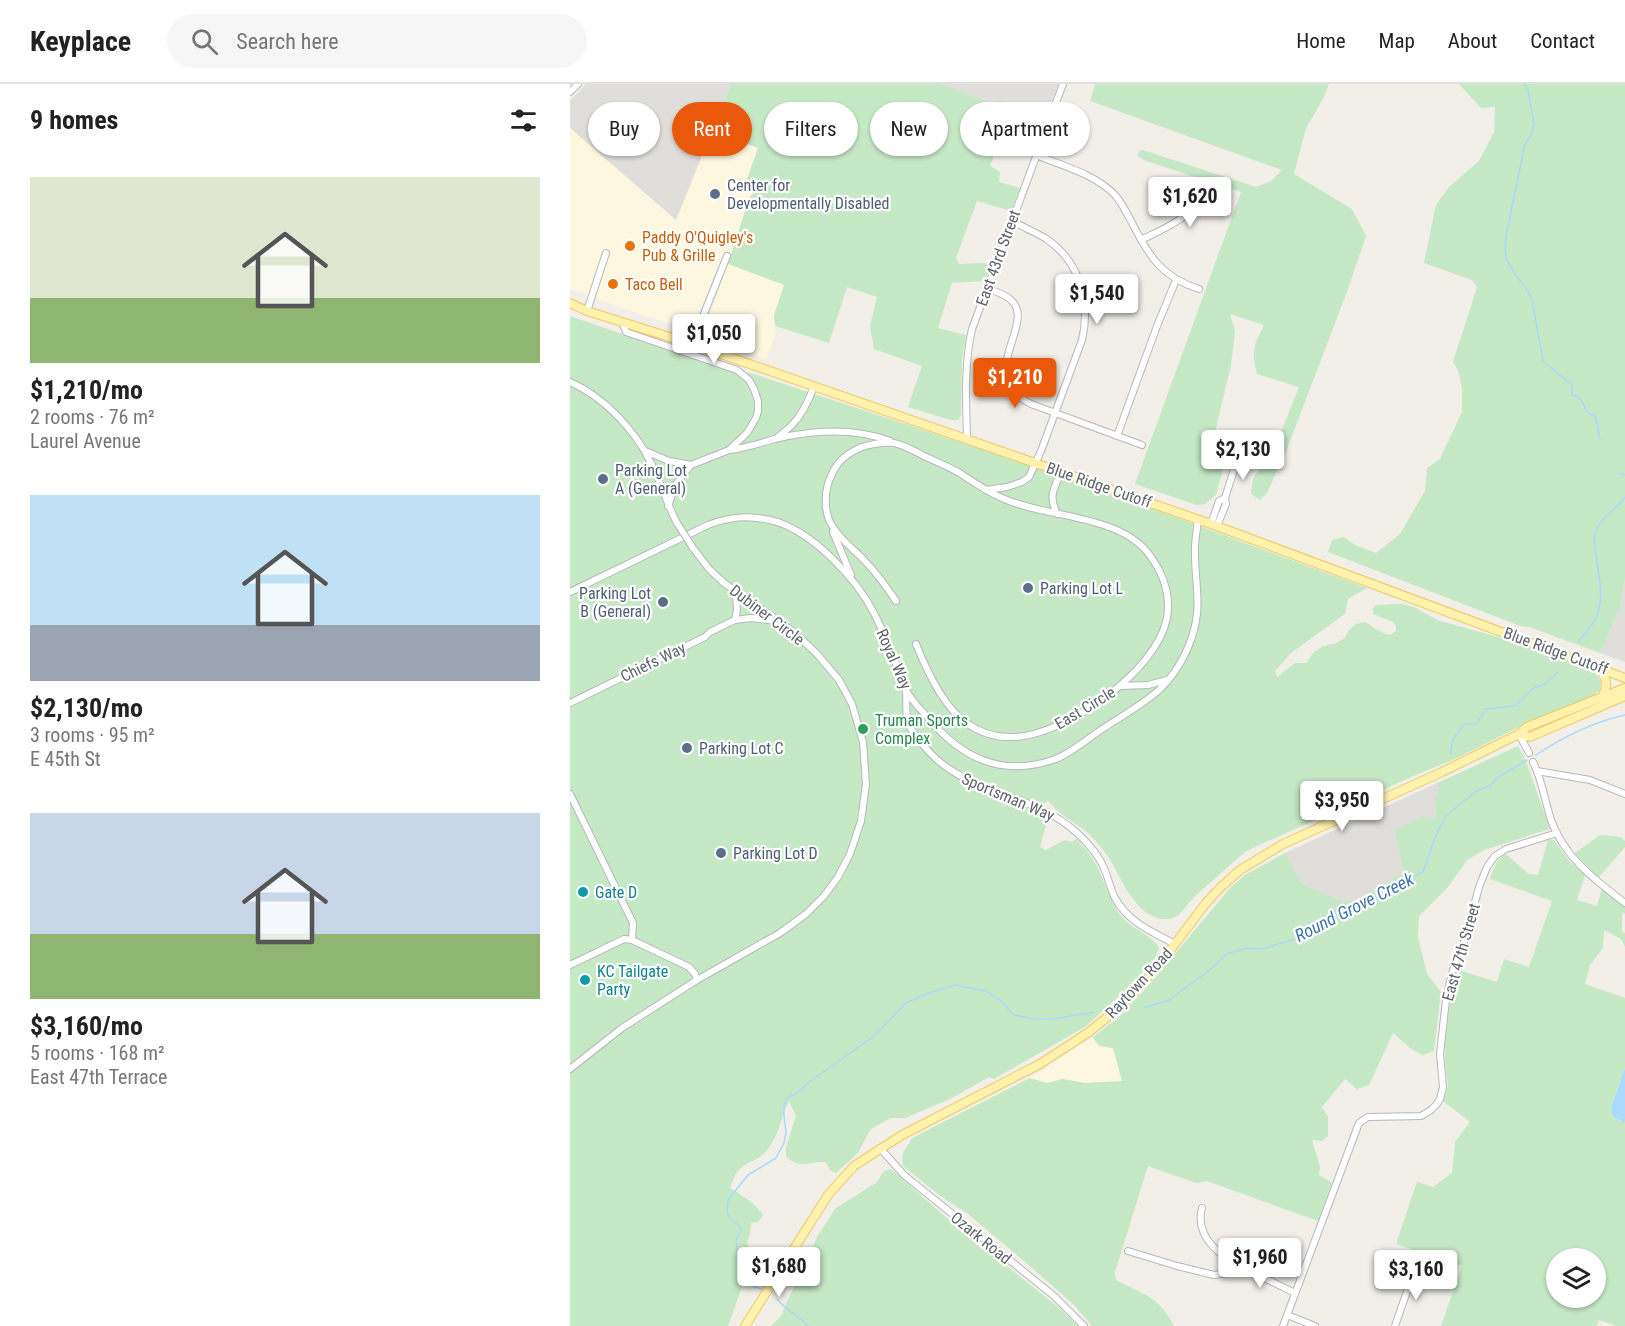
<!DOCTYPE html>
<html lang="en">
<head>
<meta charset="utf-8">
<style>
	body { margin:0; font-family:"Roboto Condensed",sans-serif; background:#f6f6f6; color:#222; height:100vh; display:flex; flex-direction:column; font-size:22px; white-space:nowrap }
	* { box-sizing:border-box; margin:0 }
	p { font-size:20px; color:#767676 }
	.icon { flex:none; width:33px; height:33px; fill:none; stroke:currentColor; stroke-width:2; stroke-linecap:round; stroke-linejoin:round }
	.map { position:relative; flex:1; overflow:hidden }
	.drawer { display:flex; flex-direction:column; background:#fff; width:570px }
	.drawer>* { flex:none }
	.hud { position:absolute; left:18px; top:18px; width:570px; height:54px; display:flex; gap:12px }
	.tools { position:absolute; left:976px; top:1164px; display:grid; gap:12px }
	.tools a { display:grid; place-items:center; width:60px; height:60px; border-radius:50%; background:#fff; box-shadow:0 2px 4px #0004; font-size:30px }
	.price { position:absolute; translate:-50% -51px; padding:0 14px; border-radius:6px; background:#fff; color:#222; font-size:20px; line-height:39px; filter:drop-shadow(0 2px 3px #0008) }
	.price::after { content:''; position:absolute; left:50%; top:36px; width:18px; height:14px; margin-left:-9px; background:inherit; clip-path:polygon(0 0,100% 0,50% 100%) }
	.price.current { background:#ea580c; color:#fff }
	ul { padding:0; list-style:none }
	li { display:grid; align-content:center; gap:12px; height:318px; padding:0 30px }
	li span { display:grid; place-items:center; height:186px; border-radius:0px; color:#555 }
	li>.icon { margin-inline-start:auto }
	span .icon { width:108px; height:108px; fill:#fffc; stroke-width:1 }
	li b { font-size:26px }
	h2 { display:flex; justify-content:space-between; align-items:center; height:72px; padding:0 30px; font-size:26px }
	.pill { padding:0 21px; border-radius:27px; background:#fff; box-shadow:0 2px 4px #0004; font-size:21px; line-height:54px }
	.pill.current { background:#ea580c; color:#fff }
	header { display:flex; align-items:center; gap:36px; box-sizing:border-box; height:84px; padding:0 30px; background:#fff; border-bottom:2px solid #e0e0e0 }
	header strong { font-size:28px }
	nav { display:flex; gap:33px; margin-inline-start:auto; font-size:21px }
	.search { width:420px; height:54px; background:#f6f6f6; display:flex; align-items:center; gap:15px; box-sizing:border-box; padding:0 21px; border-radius:33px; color:#767676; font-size:22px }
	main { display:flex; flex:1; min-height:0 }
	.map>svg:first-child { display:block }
</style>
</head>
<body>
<header>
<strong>Keyplace</strong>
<div class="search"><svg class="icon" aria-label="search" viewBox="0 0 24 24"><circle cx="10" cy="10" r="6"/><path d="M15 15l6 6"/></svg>Search here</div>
<nav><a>Home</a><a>Map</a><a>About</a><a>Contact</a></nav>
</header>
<main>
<section class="drawer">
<h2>9 homes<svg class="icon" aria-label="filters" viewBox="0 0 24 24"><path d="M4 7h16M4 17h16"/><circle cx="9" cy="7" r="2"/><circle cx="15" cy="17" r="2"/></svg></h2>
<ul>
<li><span style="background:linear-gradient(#dfe7d0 65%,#8fb573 0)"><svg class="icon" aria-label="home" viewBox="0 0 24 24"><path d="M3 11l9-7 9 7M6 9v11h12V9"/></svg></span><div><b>$1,210/mo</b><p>2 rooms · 76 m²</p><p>Laurel Avenue</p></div></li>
<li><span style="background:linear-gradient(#bfe0f5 70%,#9aa5b1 0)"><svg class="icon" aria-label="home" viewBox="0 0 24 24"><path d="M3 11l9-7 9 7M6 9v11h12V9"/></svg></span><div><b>$2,130/mo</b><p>3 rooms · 95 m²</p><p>E 45th St</p></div></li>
<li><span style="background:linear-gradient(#c9d6e8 65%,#8fb573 0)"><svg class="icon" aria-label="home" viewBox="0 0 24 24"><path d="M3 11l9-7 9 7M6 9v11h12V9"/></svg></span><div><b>$3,160/mo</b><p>5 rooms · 168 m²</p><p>East 47th Terrace</p></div></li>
</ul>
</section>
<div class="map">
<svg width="1055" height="1242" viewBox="0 0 1055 1242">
	<rect width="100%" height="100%" fill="#f1efe8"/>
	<!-- commercial -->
	<g fill="#fef7e0">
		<path d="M0,44L106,135L142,47L188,64L176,98L184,110L180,112L172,136L214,201L204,231L206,249L196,276L132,251L158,181L150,176L121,247L72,231L0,205Z"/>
		<path d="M523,953L529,962L543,964L552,997L514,999L492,995L477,999L460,994Z"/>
	</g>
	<!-- industrial -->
	<g fill="#e0deda">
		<path d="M16,0H161L106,136L0,44V17Z"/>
		<path d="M370,0H488L476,34L429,15L422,19Z"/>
		<path d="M1055,495V578L1030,569L1050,523Z"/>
		<path d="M867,699L871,704L865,716L866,734L834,787L792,816L774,817L733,801L715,769Z"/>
	</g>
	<!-- green -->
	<g fill="#c5e8c5" fill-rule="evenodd">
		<path d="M161,0H370L422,19L429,15L476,34L473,42L440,31L420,82L430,88L429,98L450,104L441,127L407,117L386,174L389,180L415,179L420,183L415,197L382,199L368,244L396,251L392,275L391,331L388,336H381L338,323L352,282L304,265L300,242L307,213L277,203L259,259L205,242L204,231L214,201L158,180L180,112L183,110L176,98L188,64L142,47Z"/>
		<path d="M525,0H759L753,15L736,44L724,90L782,125L796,152L778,205L717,365L697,409L690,416L681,410C683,393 683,389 698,380L729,303L687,290C681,266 683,263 694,241L660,230L665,247L661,281L646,344L647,360L653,371L652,389L646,411L635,420L627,421L565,400L671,108L573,76L567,71L571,66L582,69L686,103L701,97L712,86L520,17Z"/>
		<path d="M889,0H1055V495L1050,523L1030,569L959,543H953L758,468L762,456L774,453L785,461L806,469L830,450L855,407L857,384L870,375L892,328V304L888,286L883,278L907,203L902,196L854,179L866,121L879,103L909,77L924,48L925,23L911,24Z"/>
		<path d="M0,232L162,288L181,289L417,367L567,419L797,504L778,515L775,530L721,569L705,587L707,593L725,579H736L744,568L753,562L764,560L775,554L778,547L786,540L795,538C804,543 809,549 820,551L826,547V542L823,538L803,530V524L807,521L832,520L844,523L867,536L935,555L1025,589L1031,597L1030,606L1021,613L955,640L887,674L839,694L676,767L624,813L609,831L600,835H590L578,830L570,824L557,807L540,775L526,757L517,748L490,729L478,717L463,727L474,734L476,741L470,763L476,766L495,756L502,758L506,755C513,762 519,768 524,777C535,795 539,819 554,835C564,846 582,851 589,864L584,876L550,911L515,943L424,995L419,993L380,1015L335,1034H321L306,1042L300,1046L288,1069L266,1089L260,1086L256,1078C237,1077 232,1086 216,1073V1063L226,1032L219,1017C211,1033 209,1051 198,1065C190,1077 176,1077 168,1087C164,1091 162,1099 160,1104C173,1112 185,1119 193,1131L188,1138L181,1139L180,1151L177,1158L185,1179L182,1187L169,1195L172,1203L158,1242H0Z"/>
		<path d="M948,662L956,677L980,745L914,766L897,776L878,803L849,832L848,853L857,890L871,908L864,967L852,971L840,964L823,949L799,1001L787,1005L775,995L752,1023L758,1033V1052L752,1057L742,1056L750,1083L749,1091L762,1099L748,1137L637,1097L626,1099L578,1082L545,1188L546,1196C574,1211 589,1212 604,1242H522L503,1220L461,1183L397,1129L369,1111L333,1082L332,1071L342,1054L460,994L477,999L492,995L515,999L552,997L543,964L529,962L523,953L550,932L578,902L661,803L675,791L715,769L733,801L774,817L792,816L834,787L825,746L853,733L866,734L865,716L870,704L867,699Z"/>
		<path d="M1030,751L1051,753L1055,757V763L1028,794L1005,769Z"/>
		<path d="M978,756H984L1000,778L1015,791L1007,816L1027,822L1032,804L1055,823V830L1052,828V848L1055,849V863L1051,855L1034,846L1033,864L1020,881L1015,900L1055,914V984L1041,1024L1043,1032L1055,1039V1242H1046L1029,1236L1026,1242H871L892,1182L826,1160L847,1098L863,1103L882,1089L885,1058L900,1038L873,1017L878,1002L875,979V958L880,920L889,886L927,898L934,875L959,883L982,817L920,795C924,785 926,775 936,770L959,790L968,791ZM987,1174H1026V1214H987Z"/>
		<path d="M321,1085L371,1129L488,1223L508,1242H201L211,1232L219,1213L239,1173L247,1153L265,1125L307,1098L314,1087Z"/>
	</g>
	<!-- water -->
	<path fill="#aadaff" d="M1055,984V1039L1043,1032L1041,1024Z"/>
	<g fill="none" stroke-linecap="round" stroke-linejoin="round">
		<!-- stream -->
		<g stroke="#aadaff" stroke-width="1.5">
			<path d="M954,0L958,5L964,40L961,51L955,60L952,74L937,148L935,160L936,175L945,190L955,203L962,215L973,277L1002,301V311L1010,314L1017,328L1026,333L1030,355"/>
			<path d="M1049,389L1055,391"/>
			<path d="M1008,558C1013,552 1018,546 1023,539C1036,519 1029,494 1026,471C1025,462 1023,453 1027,444C1034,429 1048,425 1055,413"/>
			<path d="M881,669C881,655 886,651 895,640H907L915,625L945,622L964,604L975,600L987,589"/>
			<path d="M966,671C993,653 1024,638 1055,631"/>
			<path d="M574,924L599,916L637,888L657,870L676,864L693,865L724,855L772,826L791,824L817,807L853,788L867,749L876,732L906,707L920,702L927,694L957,676"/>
			<path d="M191,1205L173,1199L170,1192L166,1156L172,1145L168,1141L159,1134L157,1128L158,1116L178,1091L206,1074L214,1059L216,1048L214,1032V1020L218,1013L227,1009L239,998L304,952L336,919L359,909L385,901L416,907L431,917L444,931L465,935H483L524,928"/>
			<path d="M207,1215C216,1226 229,1232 238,1242"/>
		</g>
		<defs>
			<g id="minor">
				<path d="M0,8L8,0"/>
				<path d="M466,71C493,82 525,90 545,111C552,119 557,129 562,139C579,172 591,193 629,205"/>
				<path d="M571,156C603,140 621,135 638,100"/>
				<path d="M417,204C425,208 436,210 442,217C466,241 404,291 461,320L572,361"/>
				<path d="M17,227L36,169"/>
				<path d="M52,238L56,248L167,286L179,296L184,305L188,317V327L186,334L177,349L159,366L121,381L99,377L75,367"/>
				<path d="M122,260L157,172"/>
				<path d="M0,298C34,313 65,346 81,379C91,399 97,420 107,439"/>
				<path d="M547,352L587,242L606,196"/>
				<path d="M397,354C396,318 394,281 402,245L493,0"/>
				<path d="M206,355C211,350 217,346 222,341C233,330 239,316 244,302"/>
				<path d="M160,366C176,364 190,359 205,355C243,346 282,343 320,357"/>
				<path d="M416,406L437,403L452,398L459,393L471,367L512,256C521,217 510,177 475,154C465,148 453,143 442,137"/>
				<path d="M655,414L668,373"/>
				<path d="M98,422L106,400L121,381"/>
				<path d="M487,430C478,412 484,405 491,388"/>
				<path d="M641,440L649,417L655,414L656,420L647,442"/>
				<path d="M263,448L281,491"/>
				<path d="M0,508L138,441C159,433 177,431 200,436C241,445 287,495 305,531C312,546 319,561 325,577C328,586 331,597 336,606C341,616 351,626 359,635C392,674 431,693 483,676C498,671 512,659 525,650C546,635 570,623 589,606C609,587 624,558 627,530C629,511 625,491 625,471C624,460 627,447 628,435"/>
				<path d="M326,517C316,502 305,487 292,474C282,464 270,455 263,443C253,429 254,405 262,390C268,376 278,369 292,363C302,360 314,358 324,359C334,361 345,367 354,372C365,377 377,382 388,388C402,397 416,407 432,414C475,434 547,430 578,469C592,487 601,510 597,534C587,587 495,652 443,653C426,654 409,648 395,638C372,621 356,585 346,560"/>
				<path d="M165,536L181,534L206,537"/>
				<path d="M551,602L578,601L597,596"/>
				<path d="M336,607C337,617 335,630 338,639C341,647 349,655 354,662C393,711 461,707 506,748C517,758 528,770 534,784C538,793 540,804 545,814C558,838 582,848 605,860"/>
				<path d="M0,619L135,553L140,548L165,536L167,526L166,509"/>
				<path d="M949,650L959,669"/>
				<path d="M963,678C972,696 975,717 981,736C994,773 1025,796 1055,819"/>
				<path d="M967,687L1020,696L1055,710"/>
				<path d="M0,710L63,839L62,856L119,883L125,890L127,896"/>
				<path d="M0,881L54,855L62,856"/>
				<path d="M0,985L52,944L127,896L210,849L236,830L254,812L268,793L280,770L291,737L296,700L293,658L282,620L269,596L247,570L224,548L154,499L139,485L123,464"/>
				<path d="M310,1064L334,1091L484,1212L514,1242"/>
				<path d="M632,1124C624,1155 653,1174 678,1186"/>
				<path d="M558,1167L607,1182L644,1191L678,1186L725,1209"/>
				<path d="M717,1231L745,1242"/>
				<path d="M713,1242L789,1039L798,1033L851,1032L861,1026L866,1021L870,1015L873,1003L870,970L876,916L882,889L896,853L909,803L917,783L925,772L936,765L987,749"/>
				<path d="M825,1242L845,1184"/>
			</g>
			<g id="major">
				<path d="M0,219L17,227L122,260L641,440L1055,594"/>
				<path d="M1028,583C1037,593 1039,603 1031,614"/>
				<path d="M949,650L960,653L1055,612"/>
				<path d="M175,1242L258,1111L284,1082L332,1051L470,980L519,948L551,922L570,902L589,881L636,819L651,803L670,786L713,760L872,688L949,650L957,643L1055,604"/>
			</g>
		</defs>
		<!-- minor casing -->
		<use href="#minor" stroke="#b5b8bc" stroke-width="8"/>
		<!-- major casing -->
		<use href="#major" stroke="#f2c960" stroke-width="10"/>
		<!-- minor -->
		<use href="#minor" stroke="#fff" stroke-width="6"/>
		<!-- major -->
		<use href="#major" stroke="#fff2af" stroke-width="8"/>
		<defs>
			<path id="minor-bridge" d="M107,439L123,464"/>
		</defs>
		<!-- minor-bridge casing -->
		<use href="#minor-bridge" stroke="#b5b8bc" stroke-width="8" stroke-linecap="butt"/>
		<!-- minor-bridge -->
		<use href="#minor-bridge" stroke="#fff" stroke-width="6"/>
	</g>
	<!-- markers -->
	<g fill="#5c6f8a" stroke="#fff" stroke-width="2">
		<circle cx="145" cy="110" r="6"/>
		<circle cx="33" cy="395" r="6"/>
		<circle cx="458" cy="504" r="6"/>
		<circle cx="93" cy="518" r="6"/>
		<circle cx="117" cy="664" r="6"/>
		<circle cx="151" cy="769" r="6"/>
	</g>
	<g fill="#e8710a" stroke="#fff" stroke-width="2">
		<circle cx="60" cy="162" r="6"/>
		<circle cx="43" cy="200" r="6"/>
	</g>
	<circle fill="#2e9e5b" stroke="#fff" stroke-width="2" cx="293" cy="645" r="6"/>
	<g fill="#0f9aa8" stroke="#fff" stroke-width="2">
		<circle cx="13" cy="808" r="6"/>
		<circle cx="15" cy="896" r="6"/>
	</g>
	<g text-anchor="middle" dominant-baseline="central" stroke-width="4.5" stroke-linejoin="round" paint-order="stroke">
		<!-- service labels -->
		<g font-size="16" fill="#4e5e75" stroke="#fff" text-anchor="start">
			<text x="157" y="101">Center for<tspan x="157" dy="18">Developmentally Disabled</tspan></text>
			<text x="45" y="386">Parking Lot<tspan x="45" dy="18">A (General)</tspan></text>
			<text x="470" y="504">Parking Lot L</text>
			<text x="81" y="509" text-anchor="end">Parking Lot<tspan x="81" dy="18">B (General)</tspan></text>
			<text x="129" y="664">Parking Lot C</text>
			<text x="163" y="769">Parking Lot D</text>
		</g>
		<!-- food labels -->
		<g font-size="16" fill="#c56008" stroke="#fff" text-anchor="start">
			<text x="72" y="153">Paddy O'Quigley's<tspan x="72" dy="18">Pub &amp; Grille</tspan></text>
			<text x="55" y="200">Taco Bell</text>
		</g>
		<!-- street labels -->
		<g font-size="16" fill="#5f6368" stroke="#fff">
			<text transform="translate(428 174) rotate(-70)">East 43rd Street</text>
			<text transform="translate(529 401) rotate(19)">Blue Ridge Cutoff</text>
			<text transform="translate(197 531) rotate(37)">Dubiner Circle</text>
			<text transform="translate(986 567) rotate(20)">Blue Ridge Cutoff</text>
			<text transform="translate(324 575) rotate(66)">Royal Way</text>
			<text transform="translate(83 578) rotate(-26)">Chiefs Way</text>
			<text transform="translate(515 624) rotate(-31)">East Circle</text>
			<text transform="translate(438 713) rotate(23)">Sportsman Way</text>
			<text transform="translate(891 868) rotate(-74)">East 47th Street</text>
			<text transform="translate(569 899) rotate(-47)">Raytown Road</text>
			<text transform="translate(411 1154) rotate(39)">Ozark Road</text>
		</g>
		<!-- leisure labels -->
		<g font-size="16" fill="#27864d" stroke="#fff" text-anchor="start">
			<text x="305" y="636">Truman Sports<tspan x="305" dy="18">Complex</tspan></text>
		</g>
		<!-- culture labels -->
		<g font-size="16" fill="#0d838f" stroke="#fff" text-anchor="start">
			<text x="25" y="808">Gate D</text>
			<text x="27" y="887">KC Tailgate<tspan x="27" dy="18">Party</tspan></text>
		</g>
		<!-- water labels -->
		<g font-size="18" font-style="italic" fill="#4174aa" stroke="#fff">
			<text transform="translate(784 823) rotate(-27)">Round Grove Creek</text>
		</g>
	</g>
</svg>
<div class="tools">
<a><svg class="icon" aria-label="layers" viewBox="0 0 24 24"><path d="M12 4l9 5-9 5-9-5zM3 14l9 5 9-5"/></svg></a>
</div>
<b class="price" style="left:620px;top:144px">$1,620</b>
<b class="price" style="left:527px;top:241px">$1,540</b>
<b class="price" style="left:144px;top:281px">$1,050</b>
<b class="price current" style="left:445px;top:325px">$1,210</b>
<b class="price" style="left:673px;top:397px">$2,130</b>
<b class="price" style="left:772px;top:748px">$3,950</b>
<b class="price" style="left:690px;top:1205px">$1,960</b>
<b class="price" style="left:209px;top:1214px">$1,680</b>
<b class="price" style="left:846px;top:1217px">$3,160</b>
<div class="hud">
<a class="pill">Buy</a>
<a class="pill current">Rent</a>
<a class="pill">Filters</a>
<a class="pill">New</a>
<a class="pill">Apartment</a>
</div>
</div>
</main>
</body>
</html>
